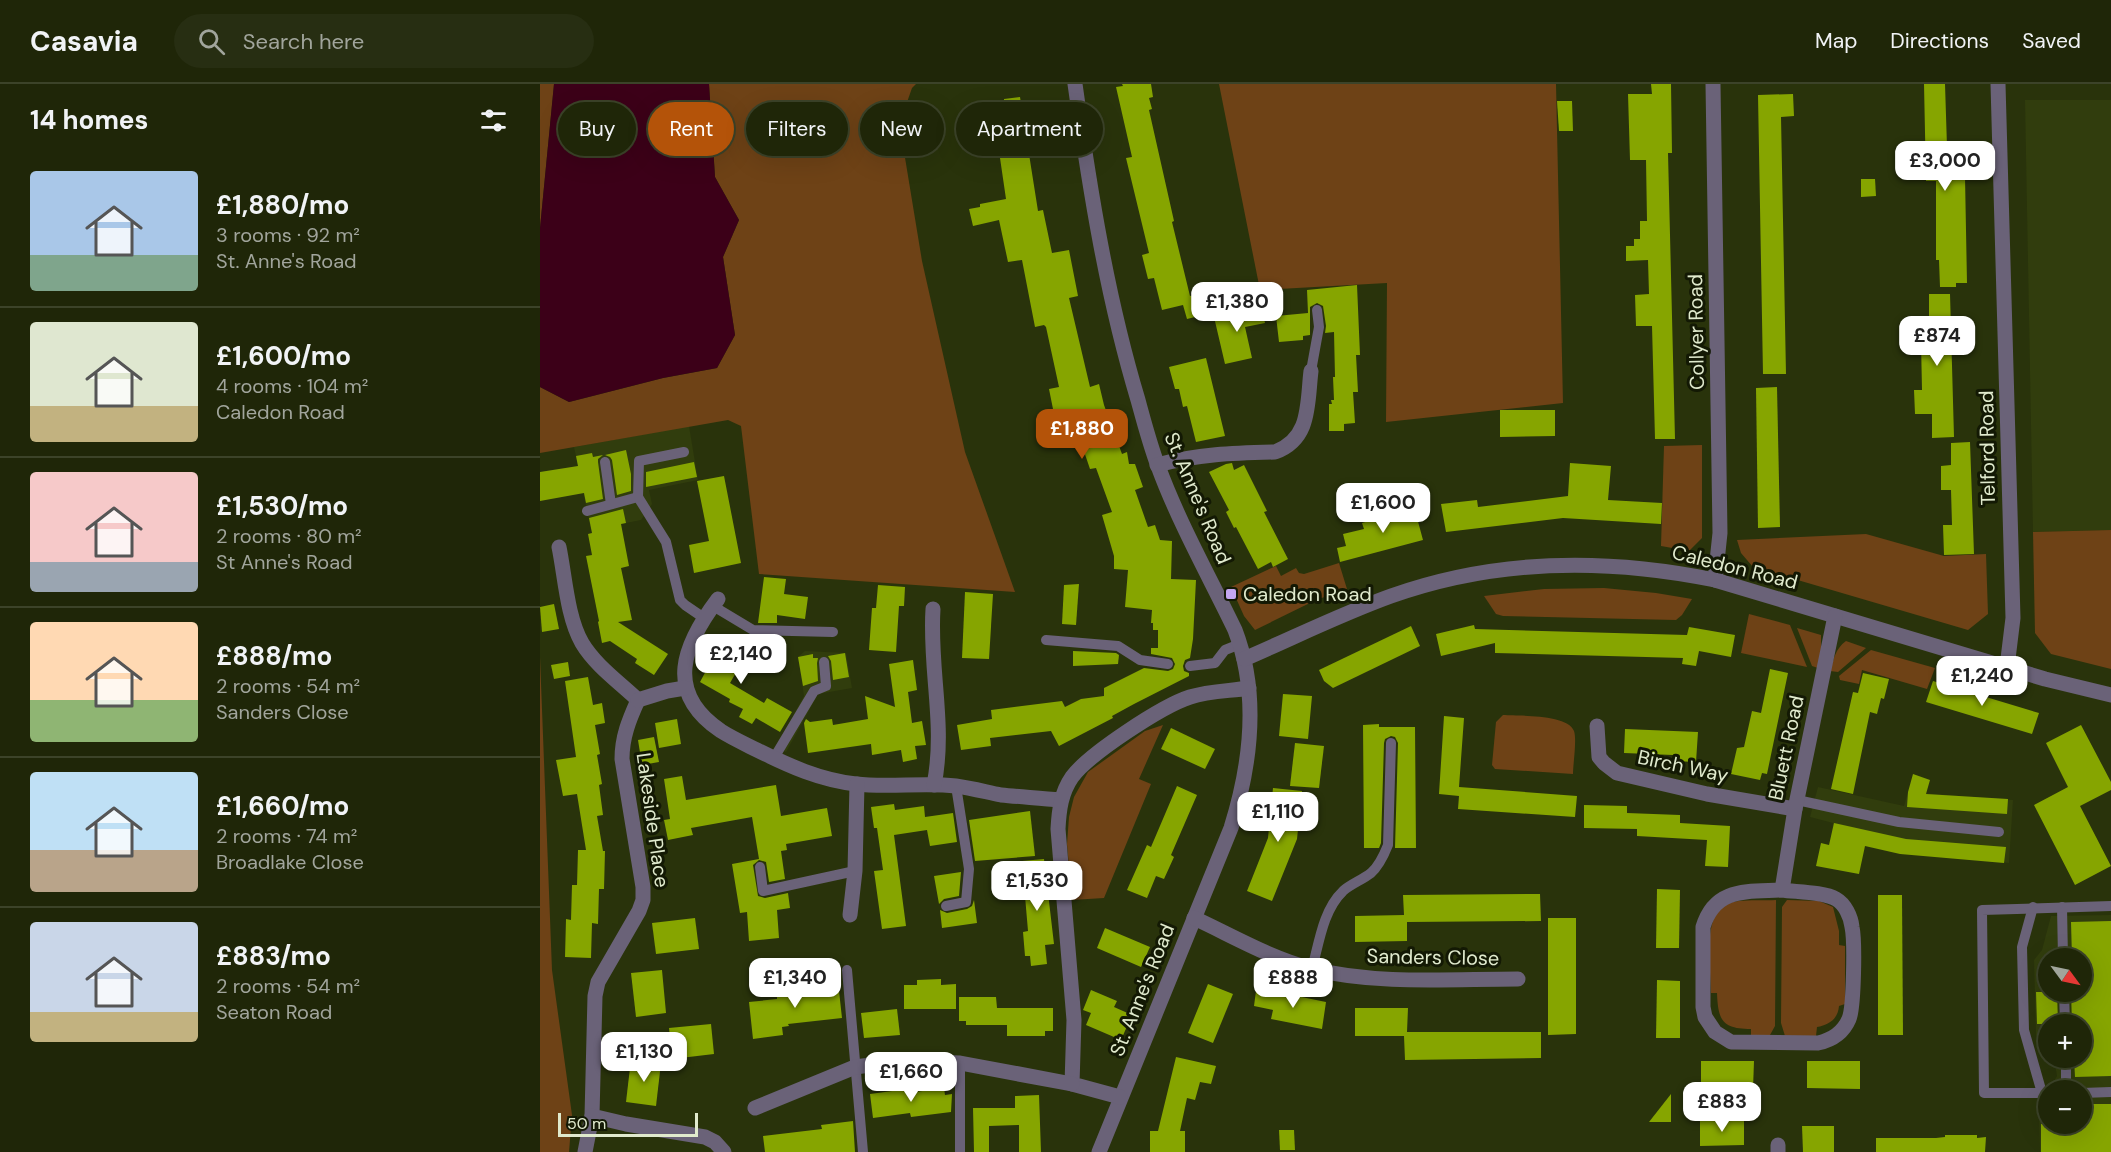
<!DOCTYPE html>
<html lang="en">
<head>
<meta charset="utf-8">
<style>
	body { margin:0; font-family:"DM Sans",sans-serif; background:#272e12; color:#f1f3f6; height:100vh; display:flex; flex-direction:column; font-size:22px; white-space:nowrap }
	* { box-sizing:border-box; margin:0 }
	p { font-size:20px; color:#a1a59c }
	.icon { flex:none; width:33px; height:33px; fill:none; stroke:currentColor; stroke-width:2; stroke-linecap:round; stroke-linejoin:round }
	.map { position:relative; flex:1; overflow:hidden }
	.panel { display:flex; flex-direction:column; background:#1f2608; width:540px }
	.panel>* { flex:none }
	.top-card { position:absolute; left:18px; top:18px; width:570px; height:54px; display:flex; gap:12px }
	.needle { width:39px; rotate:123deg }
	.buttons { position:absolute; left:1498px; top:864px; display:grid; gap:12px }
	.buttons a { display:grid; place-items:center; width:54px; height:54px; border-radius:50%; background:#1f2608; box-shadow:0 6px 24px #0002,0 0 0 2px #3c4329; font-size:30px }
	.scale { position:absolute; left:18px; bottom:15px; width:140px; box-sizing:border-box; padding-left:6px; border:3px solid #e0eacd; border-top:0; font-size:16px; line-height:21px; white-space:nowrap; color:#e0eacd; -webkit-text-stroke:4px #131904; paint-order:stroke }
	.price { position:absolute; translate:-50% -51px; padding:0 14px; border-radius:12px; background:#fff; color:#222; font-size:20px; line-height:39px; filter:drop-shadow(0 2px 3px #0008) }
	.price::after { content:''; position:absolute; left:50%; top:36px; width:18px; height:14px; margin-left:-9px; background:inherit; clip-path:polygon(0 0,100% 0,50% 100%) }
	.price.on { background:#b45309; color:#fff }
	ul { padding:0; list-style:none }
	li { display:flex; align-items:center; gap:18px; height:150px; padding:0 30px }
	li+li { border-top:2px solid #3c4329 }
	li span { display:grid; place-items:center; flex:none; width:168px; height:120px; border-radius:6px; color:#555 }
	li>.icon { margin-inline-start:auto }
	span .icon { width:72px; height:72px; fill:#fffc; stroke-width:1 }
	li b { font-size:26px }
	h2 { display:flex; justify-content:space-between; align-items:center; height:72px; padding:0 30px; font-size:26px }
	.tag { padding:0 21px; border-radius:27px; background:#1f2608; box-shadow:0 6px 24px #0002,0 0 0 2px #3c4329; font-size:21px; line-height:54px }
	.tag.on { background:#b45309; color:#fff }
	header { display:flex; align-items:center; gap:36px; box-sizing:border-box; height:84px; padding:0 30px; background:#1f2608; border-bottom:2px solid #3c4329 }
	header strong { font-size:28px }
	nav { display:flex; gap:33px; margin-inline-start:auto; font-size:21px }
	.search { width:420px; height:54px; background:#272e12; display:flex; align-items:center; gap:15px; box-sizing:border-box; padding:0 21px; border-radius:33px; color:#a1a59c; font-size:22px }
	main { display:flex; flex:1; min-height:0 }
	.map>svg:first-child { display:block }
</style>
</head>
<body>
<header>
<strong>Casavia</strong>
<div class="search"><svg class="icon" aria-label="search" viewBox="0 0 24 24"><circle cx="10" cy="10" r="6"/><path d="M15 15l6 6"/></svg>Search here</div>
<nav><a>Map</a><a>Directions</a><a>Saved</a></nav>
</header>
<main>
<section class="panel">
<h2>14 homes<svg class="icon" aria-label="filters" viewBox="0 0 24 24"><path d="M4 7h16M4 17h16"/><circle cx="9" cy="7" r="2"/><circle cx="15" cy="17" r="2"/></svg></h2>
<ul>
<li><span style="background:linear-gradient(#a9c7e8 70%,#7fa58c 0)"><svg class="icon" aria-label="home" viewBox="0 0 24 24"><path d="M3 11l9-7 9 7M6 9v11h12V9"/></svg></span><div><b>£1,880/mo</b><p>3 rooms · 92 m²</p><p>St. Anne's Road</p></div></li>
<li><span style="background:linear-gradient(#dfe7d0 70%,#c2b280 0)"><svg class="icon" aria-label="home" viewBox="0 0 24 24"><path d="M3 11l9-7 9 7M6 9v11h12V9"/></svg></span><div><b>£1,600/mo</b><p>4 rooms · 104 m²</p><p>Caledon Road</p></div></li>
<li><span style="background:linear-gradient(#f6c9c9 75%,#9aa5b1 0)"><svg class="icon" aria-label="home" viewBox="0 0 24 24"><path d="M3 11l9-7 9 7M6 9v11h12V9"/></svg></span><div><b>£1,530/mo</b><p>2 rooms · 80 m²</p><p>St Anne's Road</p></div></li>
<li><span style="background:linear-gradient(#ffd9b3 65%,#8fb573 0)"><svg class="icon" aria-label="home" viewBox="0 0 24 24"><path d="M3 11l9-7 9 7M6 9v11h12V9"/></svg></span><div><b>£888/mo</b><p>2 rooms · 54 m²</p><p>Sanders Close</p></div></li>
<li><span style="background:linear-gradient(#bfe0f5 65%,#b9a48a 0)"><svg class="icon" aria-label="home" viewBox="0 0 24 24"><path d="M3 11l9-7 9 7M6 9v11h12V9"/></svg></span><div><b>£1,660/mo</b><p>2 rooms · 74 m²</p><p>Broadlake Close</p></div></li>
<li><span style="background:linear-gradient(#c9d6e8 75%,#c2b280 0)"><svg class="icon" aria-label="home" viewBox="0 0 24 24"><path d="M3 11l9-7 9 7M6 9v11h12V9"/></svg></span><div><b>£883/mo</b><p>2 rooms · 54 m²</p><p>Seaton Road</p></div></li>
</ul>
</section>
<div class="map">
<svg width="1571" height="1068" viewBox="0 0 1571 1068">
	<rect width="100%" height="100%" fill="#29330b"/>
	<!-- built -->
	<g fill="#313d0d" fill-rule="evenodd">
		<path d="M1485,16H1571V446L1493,448Z"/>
		<path d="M149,342L158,396L109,406L112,420L101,436L51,446L34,363Z"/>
		<path d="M265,567L306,569L312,604L278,610L246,668L236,662L264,612L258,573Z"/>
		<path d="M1278,703L1364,722L1368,708L1473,716L1469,779L1369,770L1291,755L1293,739L1270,733Z"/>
		<path d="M1571,831V1068H1500L1499,1026L1509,1007V1040H1542V1006H1509L1517,992L1514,974H1542V940H1509V964L1496,951L1494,876L1502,866L1511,832ZM1509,874H1542V908H1509Z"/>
	</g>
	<!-- green -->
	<g fill="#6e4216">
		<path d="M0,0H14L0,144Z"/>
		<path d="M169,0H376L372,4L365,24L357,25L382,177L425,368L475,508L219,490L201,342L188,336L0,369V303L29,318L123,294L177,284L195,251L183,173L199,136L175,93Z"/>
		<path d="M679,0H1016L1023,319L846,338L847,199L720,206Z"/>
		<path d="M1162,361V454L1149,467L1121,462L1124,362Z"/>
		<path d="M1571,446V585L1511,570L1495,549L1493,448Z"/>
		<path d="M1326,450L1404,472L1446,470L1448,530L1428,546L1213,483L1201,469L1197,456Z"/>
		<path d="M799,479L807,505L776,516L715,546L704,532L691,503L736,482L741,492L756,484L759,489L764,490Z"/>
		<path d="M1064,504L1116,509L1152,515L1142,531L1136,536L963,532L956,530L944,512L1004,505Z"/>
		<path d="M1209,530L1250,541L1267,583L1201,569Z"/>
		<path d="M1257,544L1281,551V566L1278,584L1272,582Z"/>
		<path d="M1306,557L1326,564L1298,588L1290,587C1294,575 1295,565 1306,557Z"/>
		<path d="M1331,566L1395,584L1387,605L1322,586L1319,600L1300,596L1299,592Z"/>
		<path d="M0,573L12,886L32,1031L29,1068H0Z"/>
		<path d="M963,631C979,632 1028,630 1034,647C1037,656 1033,680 1033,690L955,685L952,681L956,638Z"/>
		<path d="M623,641L599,695L611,700L564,814L532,816L527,760L529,733L534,713L548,688L605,647Z"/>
		<path d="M1236,816L1235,942L1230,951L1211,952V945C1182,945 1178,936 1177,909H1171C1171,886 1162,834 1185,821C1196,814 1223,817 1236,816Z"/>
		<path d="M1247,816L1279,817L1293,823L1299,847V861L1305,862V920L1299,922C1298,935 1289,941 1277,943L1276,952H1245L1241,939L1242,823Z"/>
	</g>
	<!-- water -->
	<path fill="#3c0018" d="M14,0H169L175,93L199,136L183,173L195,251L177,284L123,294L29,318L0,303V144Z"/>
	<!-- building -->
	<g fill="#86a500">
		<path d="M582,0H611L613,13L609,14L612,25L609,26L634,137L632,138L650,212L670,207L675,228L647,235L643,221L622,226L614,194L608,195L602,171L609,169L586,74L592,73L576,3L583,2Z"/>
		<path d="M1111,0H1131L1132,69H1128L1135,355H1115L1112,242H1096L1095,211L1109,210L1108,176L1086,177V162H1094V155H1100V137H1107L1106,76H1090L1088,10H1112Z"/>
		<path d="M1384,0H1405L1408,94L1425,93L1427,199H1416V203H1400L1399,176H1396V97H1386Z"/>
		<path d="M1253,10L1254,32L1241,33L1246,290H1223L1218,11Z"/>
		<path d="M480,13L498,127L503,126L512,169L529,166L538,212L529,214L550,303L559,300L564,321L582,370L587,368L589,380H595L603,403L595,406L608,443L615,441L620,456L632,457L631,495L656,496L653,555L650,574L645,576L643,582L644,587L649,589V592L594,620L572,632L573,634L519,662L511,647L450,654L451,662L421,666L417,641L452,635L451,626L522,617L525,623L541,615L564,612V604L604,584L628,587L633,585L635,580L632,574L611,570V564H618V546H613V539H611L612,526L585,523L588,486L574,485V472L562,431L572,428L556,384L550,385L534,338L514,345L507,327L513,325L509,305L519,303L506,243L504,241L495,243L482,176L468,178L459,136L433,142L429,125L440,123V120L466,115L460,74H457L447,23L464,20V15Z"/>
		<path d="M1017,17H1032L1033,47H1019Z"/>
		<path d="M1321,95H1335L1336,112L1321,113Z"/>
		<path d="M817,201L820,271H816L818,308H813L815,339L804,340V347H789V320H792L791,316H794L793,293H795L794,248L785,249L786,242L783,222L777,219L770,223V251L763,252V256L739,258L736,232L768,229L767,206Z"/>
		<path d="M1389,210H1410L1414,353L1392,354V330H1375L1374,306H1382L1381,258L1376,259V235L1389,234Z"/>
		<path d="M721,222L725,239L705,243L712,274L685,280L674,233Z"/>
		<path d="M666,274L685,352L656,358L647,322L643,323L639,305H635L629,283Z"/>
		<path d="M1237,303L1240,443L1218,444L1216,304Z"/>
		<path d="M960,326H1015V352L960,353Z"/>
		<path d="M1430,358L1434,470L1404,471L1403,441H1412L1411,406H1401V382L1411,381V359Z"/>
		<path d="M86,366L91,390V407L77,411L72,376L70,373L65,371Z"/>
		<path d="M52,369L53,373L63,371L58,375V378L63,415L46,419L44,409L0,417V388L38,382L36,372Z"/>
		<path d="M154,378L157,393L106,403V388Z"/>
		<path d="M692,379L694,386L704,381L727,427L724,428L748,475L733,483L731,478L718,485L696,443L694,444L686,428L689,426L669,388L686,380Z"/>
		<path d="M1030,379L1071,382L1068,416L1122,419L1121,440L1023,434L906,448L901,420L937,416L938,423L1028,412Z"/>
		<path d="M184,392L201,479L154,489L149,461L169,457L157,397Z"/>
		<path d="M873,419L883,456L800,478L797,464L806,462L803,450L824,445L822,439L845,432L844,427Z"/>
		<path d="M83,425L86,439L81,440L89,482L81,484L92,536L78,538L128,570L114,591L95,579L97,575L70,557L62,559L58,538L59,537L46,472L52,471L48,450L52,449L49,434Z"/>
		<path d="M224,493L246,495L244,510L268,513L265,535L237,531V539H218Z"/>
		<path d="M539,500L536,541L522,540L524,501Z"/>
		<path d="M338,501L365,503L364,522H359L356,568L329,566L332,524H336Z"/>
		<path d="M425,508L453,510L449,575L422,574Z"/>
		<path d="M14,520L19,545L2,548L0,523Z"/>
		<path d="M934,541L935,545L1147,551L1149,543L1195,551L1191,573L1159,567L1156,582L1142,580L1143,574L955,569V559L901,572L896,550Z"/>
		<path d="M871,542L880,562L793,604L784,597L779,586Z"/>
		<path d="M195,551L215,562L208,575L205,573L190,599L224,619L227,614L252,628L240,648L216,634L212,640L199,633L203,625L189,618L190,615L160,598L167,585L164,583L178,558L188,563Z"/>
		<path d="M533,567L576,569L579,571L578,580L533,582Z"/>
		<path d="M305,569L309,593L293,596L291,577L288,572Z"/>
		<path d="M273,570V574H278L277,579L278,597L263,602L258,573Z"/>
		<path d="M373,576L377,606L368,608L372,639L382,637L386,661L375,662L377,675L363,678L361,666L332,671L331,660L268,669L264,639L266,635L270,638L292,635L293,641L328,635L325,612L355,623L349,580Z"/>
		<path d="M28,578L30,592L14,595L11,581Z"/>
		<path d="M1230,585L1248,589L1227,690L1222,689L1220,696L1191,690L1197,664L1204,663L1212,627L1221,629Z"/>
		<path d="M1323,589L1349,595L1344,615L1341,614L1337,630L1330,628L1313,710L1291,705L1313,608L1318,609Z"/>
		<path d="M48,593L53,621L62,619L65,639L55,641L60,670L57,671L62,700L59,701L63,731L57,732L63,767H65L64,805H59L58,840L52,839L51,874L25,873L26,835L31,836L32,801H37L38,766H46L37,710L23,712L16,676L36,673L25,597Z"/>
		<path d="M1393,597L1499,629L1492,650L1386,618Z"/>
		<path d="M743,610L772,612L768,655L739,652Z"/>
		<path d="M904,632L924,634L919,703L1037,712L1035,733L918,725L919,712L899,710Z"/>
		<path d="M137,635L141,660L119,664L115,639Z"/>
		<path d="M839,640V643H875L876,764H855L858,659L855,653L851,652L845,655L844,659L841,759L839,764H824L823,641Z"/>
		<path d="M1541,641L1571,698V706L1540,722L1571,782L1535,801L1494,721L1528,703L1506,659Z"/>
		<path d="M631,644L675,665L665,685L621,665Z"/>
		<path d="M1085,645L1158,648L1156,678L1133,677V671L1084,669Z"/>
		<path d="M114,653L119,678L102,681L98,656Z"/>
		<path d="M755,659L784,662L779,704L750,702Z"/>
		<path d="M1373,690L1390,696L1386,710L1468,715L1467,730L1367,723L1368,708Z"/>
		<path d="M142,692L146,716L236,701L241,732L287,724L292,752L246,760L247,766L241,767L245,795L229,798L226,778L219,776L213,781L218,812L225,814L248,809L250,824L237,826L239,854L209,857L207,828L200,829L192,780L219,775L212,733L151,744L153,751L128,756L124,736L130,735L124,695Z"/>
		<path d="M637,702L657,711L631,771L634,773L624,795L616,792L607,814L587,806L607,761L611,763Z"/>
		<path d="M733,704L762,707L757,755L732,817L707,807L728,754Z"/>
		<path d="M354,720L355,726L384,722L385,733L413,729L417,758L390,762L387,746L354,751L366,842L342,845L334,787L343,786L337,744H334L331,723Z"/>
		<path d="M1044,721L1087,722V729L1140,731V739L1190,742L1188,783L1165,782L1167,756L1097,752V745L1044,744Z"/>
		<path d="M490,727L495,772L435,777L429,736Z"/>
		<path d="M1294,739L1366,755L1466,763L1464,779L1360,770L1325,762L1319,790L1276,782L1281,759L1289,761Z"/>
		<path d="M504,775L514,860L505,861L507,880L491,882L490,872H485L483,848L488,847L482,777Z"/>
		<path d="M421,788L419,812L404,815L399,820L394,792Z"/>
		<path d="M1117,805L1140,806L1139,864H1116Z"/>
		<path d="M1000,810L1001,837L867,838V857L815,858V832L864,831L863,811Z"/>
		<path d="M1338,811H1362L1363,951H1338Z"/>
		<path d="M434,816L437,839L402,844L400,826L407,829L427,825L432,822Z"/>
		<path d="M155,834L159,865L116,870L112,839Z"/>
		<path d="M1008,834H1036V950L1008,951Z"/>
		<path d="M1571,837V992L1535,993L1534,974H1542V940H1532L1531,908H1542V874H1532L1531,838Z"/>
		<path d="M565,844L610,863L601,883L557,864Z"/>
		<path d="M122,886L126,929L96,933L91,889Z"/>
		<path d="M401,895V901L416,900V925H364V901H377V896Z"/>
		<path d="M1117,896L1140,897V954H1116Z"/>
		<path d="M298,898L302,934L248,940L249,942L242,943L243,951L213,955L209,918L237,915V912L244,911L243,904Z"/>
		<path d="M668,900L693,910L673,959L648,949Z"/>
		<path d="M551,906L577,917L574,923L592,931L581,956L546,941L551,929L543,926Z"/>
		<path d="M716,907L737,911V908L786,918L782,945L731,935L733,926L714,922Z"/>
		<path d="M1496,908H1517L1518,940H1497Z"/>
		<path d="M419,913H456L457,924H513V947H505V952H467V941H426V937H419Z"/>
		<path d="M815,924H868L867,948H1001V974L865,976L864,952H815Z"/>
		<path d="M357,925L360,951L324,954L321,929Z"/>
		<path d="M171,940L174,970L132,975L129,944Z"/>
		<path d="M636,973L676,982L671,1000L660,998L655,1016L647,1014L640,1047H645V1068H610V1047H618Z"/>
		<path d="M91,975L121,979L116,1022L86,1018Z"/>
		<path d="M1161,977H1214L1213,1005H1161Z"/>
		<path d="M1267,977H1320V1005L1267,1004Z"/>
		<path d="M404,1004L405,1011L412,1010L411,1028L371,1033L370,1029L333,1034L330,1010L367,1005L368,1009Z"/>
		<path d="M1131,1010V1038H1109Z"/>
		<path d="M499,1011L501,1068H479V1041L449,1042V1068H434L433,1024H475V1012Z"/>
		<path d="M1546,1020H1571V1068H1501V1040H1542V1027H1547Z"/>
		<path d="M1160,1036H1204V1061L1160,1062Z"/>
		<path d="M313,1037L315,1068H225L223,1052L282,1045L281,1041Z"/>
		<path d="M1262,1042H1294V1068H1263Z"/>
		<path d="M739,1046H754L755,1066H740Z"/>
		<path d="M1405,1051H1437V1054L1446,1053L1445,1068H1336V1054H1396L1405,1053Z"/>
	</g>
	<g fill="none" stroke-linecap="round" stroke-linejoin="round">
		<!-- service -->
		<g stroke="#6a6278" stroke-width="10">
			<path d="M771,287L779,243L777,226"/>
			<path d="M65,378L71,420"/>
			<path d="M98,413L126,458L140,516L145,521L164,534"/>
			<path d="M47,427L98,413L99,377L144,368"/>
			<path d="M173,522L213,546L293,548"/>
			<path d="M506,556L578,562L600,576L628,580"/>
			<path d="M650,582L675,579L685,566L700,560"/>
			<path d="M234,674L274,607L286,602L284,578"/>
			<path d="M1257,716L1359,738L1459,748"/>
			<path d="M220,783L223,807L315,787"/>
			<path d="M406,822L426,818L429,785L416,702"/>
			<path d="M1493,823L1482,863L1484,946L1502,1009"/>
			<path d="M1522,823L1523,874"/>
			<path d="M772,885C779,859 783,826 803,807C811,800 822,796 831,789C839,782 844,771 848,761L851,659"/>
			<path d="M307,886L323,1068"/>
			<path d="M1524,908L1525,940"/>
			<path d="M1526,974V1006"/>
			<path d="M420,979V1068"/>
			<path d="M1509,1009H1444L1442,826L1571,822"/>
			<path d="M1542,1009L1571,1008"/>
		</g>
		<!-- minor -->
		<g stroke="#6a6278" stroke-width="15">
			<path d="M535,0C550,107 567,213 598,316C604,338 610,361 618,382C639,439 669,492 695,546C720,611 711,680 691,744L559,1068"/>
			<path d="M1173,0L1180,449L1175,496"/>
			<path d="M1458,0L1473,534L1467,583"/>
			<path d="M617,381C658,370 693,369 735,368C771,355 767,320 771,287"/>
			<path d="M19,463C25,492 27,533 42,559C55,581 79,598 98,616C89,636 82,653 82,675L103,803V816L99,827L58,898L55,912L52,1032L86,1040L165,1053L175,1058L184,1068"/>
			<path d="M178,515C144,560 123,608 181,647C192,654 205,660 217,666C249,682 280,696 316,700C349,704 383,698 416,702C431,704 446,708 461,711C481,713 501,714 520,716"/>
			<path d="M393,525C389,585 406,641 394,701"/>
			<path d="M704,575C753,554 801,530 851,512C955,475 1067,474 1175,496L1505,595L1571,611"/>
			<path d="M98,616L127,607L145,604"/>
			<path d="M1057,642L1059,673L1064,679L1077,689L1167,710L1255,725"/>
			<path d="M1242,806C1207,808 1175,803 1163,843V923L1165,933L1175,948L1191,958L1278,959C1292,956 1303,949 1309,935C1314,923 1315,857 1312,843C1311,833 1305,820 1296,815C1284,808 1256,808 1242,806L1255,725L1295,532"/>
			<path d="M310,831L315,787L317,700"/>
			<path d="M654,834C693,852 730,874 772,885C838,901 910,895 978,895"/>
			<path d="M580,1013L532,1000L534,936L518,745C519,726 521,709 532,693C549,670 622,622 650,613C669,607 690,607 709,604"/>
			<path d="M215,1024L315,983L362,977L420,979L532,1000"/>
			<path d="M1238,1061V1068"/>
			<path d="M45,1068L52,1032"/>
		</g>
	</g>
	<!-- markers -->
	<rect fill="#c4a7f1" stroke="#131904" stroke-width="2" x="685" y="504" width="12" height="12" rx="3"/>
	<g text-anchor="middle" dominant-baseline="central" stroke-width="6" stroke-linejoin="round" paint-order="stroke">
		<!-- street labels -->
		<g font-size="20" fill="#e0eacd" stroke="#131904">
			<text transform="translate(1156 248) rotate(-91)">Collyer Road</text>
			<text transform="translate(1447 364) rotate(-91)">Telford Road</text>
			<text transform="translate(658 414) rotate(67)">St. Anne's Road</text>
			<text transform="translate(1195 483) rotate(14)">Caledon Road</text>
			<text transform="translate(1246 664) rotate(-78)">Bluett Road</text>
			<text transform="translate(1143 682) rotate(12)">Birch Way</text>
			<text transform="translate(113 736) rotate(82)">Lakeside Place</text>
			<text transform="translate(893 873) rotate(1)">Sanders Close</text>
			<text transform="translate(602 906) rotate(-68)">St. Anne's Road</text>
		</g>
		<!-- poi labels -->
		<g font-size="20" fill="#e0eacd" stroke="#131904" text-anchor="start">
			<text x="703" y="510">Caledon Road</text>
		</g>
	</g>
</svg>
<div class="buttons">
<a><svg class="needle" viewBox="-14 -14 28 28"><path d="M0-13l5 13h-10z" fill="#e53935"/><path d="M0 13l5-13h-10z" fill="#a1a59c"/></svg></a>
<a>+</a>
<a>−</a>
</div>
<div class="scale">50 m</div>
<b class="price" style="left:1405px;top:108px">£3,000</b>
<b class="price" style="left:697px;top:249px">£1,380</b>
<b class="price" style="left:1397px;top:283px">£874</b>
<b class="price on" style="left:542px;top:376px">£1,880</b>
<b class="price" style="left:843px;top:450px">£1,600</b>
<b class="price" style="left:201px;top:601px">£2,140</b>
<b class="price" style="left:1442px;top:623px">£1,240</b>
<b class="price" style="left:738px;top:759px">£1,110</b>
<b class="price" style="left:497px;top:828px">£1,530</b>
<b class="price" style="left:255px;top:925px">£1,340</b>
<b class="price" style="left:753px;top:925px">£888</b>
<b class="price" style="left:104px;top:999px">£1,130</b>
<b class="price" style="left:371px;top:1019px">£1,660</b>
<b class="price" style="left:1182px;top:1049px">£883</b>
<div class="top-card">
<a class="tag">Buy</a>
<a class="tag on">Rent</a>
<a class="tag">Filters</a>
<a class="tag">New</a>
<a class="tag">Apartment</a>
</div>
</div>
</main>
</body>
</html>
